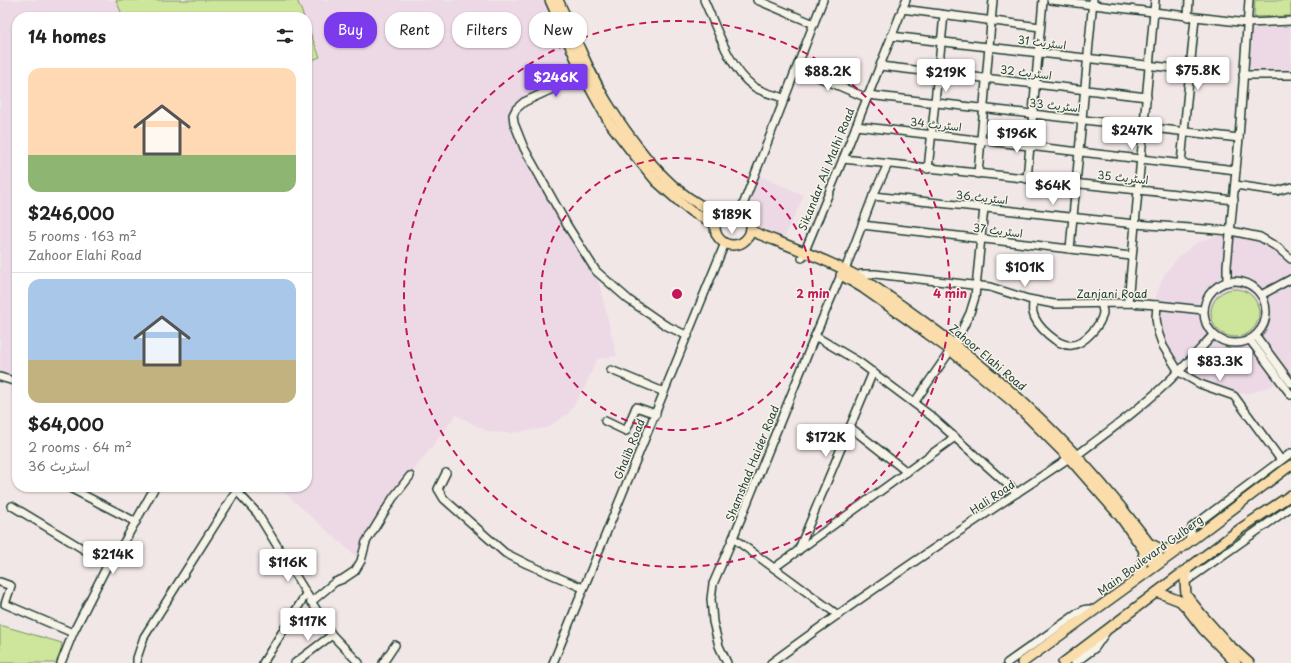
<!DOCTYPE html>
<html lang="en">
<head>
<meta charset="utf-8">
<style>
	body { margin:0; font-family:"Playpen Sans","Playpen Sans Arabic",sans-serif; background:#f6f6f6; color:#222; height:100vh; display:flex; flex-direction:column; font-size:15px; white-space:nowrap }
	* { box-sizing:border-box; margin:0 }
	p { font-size:13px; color:#767676 }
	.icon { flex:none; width:22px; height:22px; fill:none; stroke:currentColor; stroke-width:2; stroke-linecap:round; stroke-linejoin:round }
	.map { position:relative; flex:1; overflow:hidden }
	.panel { position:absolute; left:12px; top:12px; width:300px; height:480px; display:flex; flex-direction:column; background:#fff; border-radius:16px; box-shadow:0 1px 3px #0004 }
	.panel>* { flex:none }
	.banner { position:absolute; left:324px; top:12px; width:380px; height:36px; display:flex; gap:8px }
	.price { position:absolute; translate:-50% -34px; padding:0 9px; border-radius:4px; background:#fff; color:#222; font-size:13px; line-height:26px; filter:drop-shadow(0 1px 2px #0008) }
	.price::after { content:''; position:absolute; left:50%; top:24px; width:12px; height:9px; margin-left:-6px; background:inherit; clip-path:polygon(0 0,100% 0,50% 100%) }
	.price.current { background:#7c3aed; color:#fff }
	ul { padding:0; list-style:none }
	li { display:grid; align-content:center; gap:8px; height:212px; padding:0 16px }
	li+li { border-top:1px solid #e0e0e0 }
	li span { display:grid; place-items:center; height:124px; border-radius:12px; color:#555 }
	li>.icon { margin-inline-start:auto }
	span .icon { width:72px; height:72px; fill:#fffc; stroke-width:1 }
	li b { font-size:17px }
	h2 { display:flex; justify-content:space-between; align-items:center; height:48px; padding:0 16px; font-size:17px }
	.chip { padding:0 14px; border-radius:16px; background:#fff; box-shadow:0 1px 3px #0004; font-size:14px; line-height:36px }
	.chip.current { background:#7c3aed; color:#fff }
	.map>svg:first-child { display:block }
</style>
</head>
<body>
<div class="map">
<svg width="1291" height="663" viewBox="0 0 1291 663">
	<rect width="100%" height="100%" fill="#f2e7e7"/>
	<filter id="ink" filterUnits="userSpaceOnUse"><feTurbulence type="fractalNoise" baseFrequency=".025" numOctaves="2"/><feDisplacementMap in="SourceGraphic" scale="8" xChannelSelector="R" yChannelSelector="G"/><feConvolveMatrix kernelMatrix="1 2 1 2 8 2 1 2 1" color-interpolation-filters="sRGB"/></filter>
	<g filter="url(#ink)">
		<!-- built -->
		<g fill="#ecd9e5">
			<path d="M0,0H555L588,74L516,109L514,123L596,271L617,356L597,359L585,387L568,414L547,428L511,433L489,432L456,415L393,498L366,542L361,561L278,487H307V17H17V382L0,377Z"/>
			<path d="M1291,25V71L1286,72L1248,69L1250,27Z"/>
			<path d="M760,176L804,195L784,238L755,225L746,208Z"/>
			<path d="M1240,233L1263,237L1291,256V373L1273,385L1252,393L1229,394L1207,389L1171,362L1155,319L1156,296L1164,275L1178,257L1196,243L1218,235Z"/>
		</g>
		<!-- green -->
		<g fill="#cde69b" stroke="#769268">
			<path d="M116,0H297L304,17H123Z"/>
			<path d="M1255,0H1291V16L1254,17Z"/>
			<path d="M307,25L320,57L307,62Z"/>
			<circle cx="1235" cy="313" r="24"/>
			<path d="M0,625L62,643L59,663H0Z"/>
		</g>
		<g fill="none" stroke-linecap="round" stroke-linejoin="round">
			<defs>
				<g id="minor">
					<path d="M704,0C716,26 730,70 753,86C762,93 774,94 785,99"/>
					<path d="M757,0L814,24"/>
					<path d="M1051,0L1247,23L1291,21"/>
					<path d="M902,9L1040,27"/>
					<path d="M1188,17L1189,0"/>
					<path d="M891,36L1190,70"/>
					<path d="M880,66L1147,97"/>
					<path d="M797,68L867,98"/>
					<path d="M587,73L524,102L516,109L513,115L514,123L524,148L567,225L596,271L629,300L665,325L688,336"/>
					<path d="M1243,75H1291"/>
					<path d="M868,95L1239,138"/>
					<path d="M856,126L1236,170"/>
					<path d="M843,159L1234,200"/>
					<path d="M1181,163L1195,18"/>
					<path d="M928,169L944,15"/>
					<path d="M978,174L993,0"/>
					<path d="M1027,179L1043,0"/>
					<path d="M1235,185L1277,191L1291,187"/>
					<path d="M873,196L1135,224L1231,231L1260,237L1277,247L1291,259"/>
					<path d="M741,210L823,0"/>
					<path d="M862,225L1131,256"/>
					<path d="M1070,249L1093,0"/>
					<path d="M802,258L843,159L906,0"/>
					<path d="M845,270L873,196L888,164"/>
					<path d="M858,277L861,274H875L990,287L1028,299L1054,304L1128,303L1157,305L1203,310"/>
					<circle cx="1235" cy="312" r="31"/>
					<path d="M1227,282V266L1239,138L1249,0"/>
					<path d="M1261,295L1291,279"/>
					<path d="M1033,301C1033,305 1032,309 1033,313C1036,326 1058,347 1072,345C1084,344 1101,325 1103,313C1103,310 1102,307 1101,304"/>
					<path d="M1128,303L1155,0"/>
					<path d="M1157,305L1156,318L1158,332L1163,346L1179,372L1200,384L1234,396L1281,460"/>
					<path d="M815,336L859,362L931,416L1017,493"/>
					<path d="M1256,336L1291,383"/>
					<path d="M1250,340L1291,395"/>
					<path d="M611,370L664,392"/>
					<path d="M0,377L17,382"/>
					<path d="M914,403L955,344L970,313L975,297L984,208"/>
					<path d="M605,421L626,431L636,407L656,414"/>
					<path d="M850,427L907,472"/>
					<path d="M446,473L438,489L444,499L505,553L527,564L583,588"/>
					<path d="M68,487L136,522"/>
					<path d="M233,487L257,513L332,635L359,663"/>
					<path d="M12,506L108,564"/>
					<path d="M733,538L838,615"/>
					<path d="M1189,542L1192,527L1291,453"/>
					<path d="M798,551L873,372"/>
					<path d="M774,568L955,437"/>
					<path d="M0,582L11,586L5,604L73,633"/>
					<path d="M1185,582L1291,507"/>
					<path d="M311,602L335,582L343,579L355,571L361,561L366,542L393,498L410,476"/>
					<path d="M61,663L73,633L108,564L118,553L155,487"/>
					<path d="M137,663V658L144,637L237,490"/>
					<path d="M263,663L306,594"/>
					<path d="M295,663L332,635"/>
					<path d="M383,663L395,645"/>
					<path d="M553,663L725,243"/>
					<path d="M727,663L719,646L713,622L711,599L713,584L733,538L815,336L841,275"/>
					<path d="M771,663C868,591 969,525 1069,458L1077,455C1112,429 1148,403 1179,371C1191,360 1202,347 1213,335"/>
					<path d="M1007,663L1078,613C1085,609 1088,608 1095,610"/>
					<path d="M1075,663L1095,648L1106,632"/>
				</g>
				<g id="major">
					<path d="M550,0L583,75L609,122L632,152L656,181L683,205L692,212L715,224"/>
					<path d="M558,0C575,36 589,74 610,107C621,125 633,141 646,157C667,182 689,203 720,214"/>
					<circle cx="733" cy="227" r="18"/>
					<path d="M751,231C786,245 824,258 857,276C881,290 904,307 927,324C1018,389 1097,470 1162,561"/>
					<path d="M841,275L863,288L910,321L950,350L1014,403L1069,458L1119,515L1155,566"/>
					<path d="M1151,544L1161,549H1178"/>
					<path d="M1187,569L1185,582L1186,595L1202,615L1227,643L1249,663"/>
					<path d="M1137,579L1142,566L1144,551"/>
					<path d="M1157,592L1180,601L1186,607L1203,629L1236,663"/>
					<path d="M1022,663L1189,542L1291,465"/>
					<path d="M1063,663L1240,529L1291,495"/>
				</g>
			</defs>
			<!-- minor casing -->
			<use href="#minor" stroke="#1f3d34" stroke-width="10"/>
			<!-- major casing -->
			<use href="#major" stroke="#1f3d34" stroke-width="12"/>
			<!-- minor -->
			<use href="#minor" stroke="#f7f3e8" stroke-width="7"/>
			<!-- major -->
			<use href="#major" stroke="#faddab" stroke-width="9"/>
		</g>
	</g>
	<!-- distance rings -->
	<g fill="none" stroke="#c2185b" stroke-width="2" stroke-dasharray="7 5">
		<circle cx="677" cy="294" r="136"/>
		<circle cx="677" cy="294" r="273"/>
	</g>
	<g text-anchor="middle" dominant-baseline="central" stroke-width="3" stroke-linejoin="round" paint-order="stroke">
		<!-- street labels -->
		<g font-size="11" fill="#1f3d34" stroke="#f7f3e8">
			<text transform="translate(1042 42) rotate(7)">اسٹریٹ 31</text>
			<text transform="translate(1026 72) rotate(7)">اسٹریٹ 32</text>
			<text transform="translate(1055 105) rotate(6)">اسٹریٹ 33</text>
			<text transform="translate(936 124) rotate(6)">اسٹریٹ 34</text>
			<text transform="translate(826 169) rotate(-68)">Sikandar Ali Malhi Road</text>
			<text transform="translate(1123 177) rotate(6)">اسٹریٹ 35</text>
			<text transform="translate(982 197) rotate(6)">اسٹریٹ 36</text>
			<text transform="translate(998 230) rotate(7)">اسٹریٹ 37</text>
			<text x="1112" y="293">Zanjani Road</text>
			<text transform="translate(988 357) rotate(40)">Zahoor Elahi Road</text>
			<text transform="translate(629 449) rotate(-68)">Ghalib Road</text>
			<text transform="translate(752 463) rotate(-68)">Shamshad Haider Road</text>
			<text transform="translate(992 497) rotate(-34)">Hali Road</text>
			<text transform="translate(1150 555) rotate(-36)">Main Boulevard Gulberg</text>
		</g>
	</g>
	<circle cx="677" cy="294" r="6" fill="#c2185b" stroke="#f7f3e8" stroke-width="2"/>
	<g font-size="12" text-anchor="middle" font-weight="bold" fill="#c2185b" stroke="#f7f3e8" stroke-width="3" stroke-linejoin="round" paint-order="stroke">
		<text x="813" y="298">2 min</text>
		<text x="950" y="298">4 min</text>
	</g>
</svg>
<b class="price" style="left:1198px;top:91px">$75.8K</b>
<b class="price" style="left:828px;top:92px">$88.2K</b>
<b class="price" style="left:946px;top:93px">$219K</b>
<b class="price current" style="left:556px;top:98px">$246K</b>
<b class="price" style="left:1132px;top:151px">$247K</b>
<b class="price" style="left:1017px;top:154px">$196K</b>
<b class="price" style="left:1053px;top:206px">$64K</b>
<b class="price" style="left:732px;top:235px">$189K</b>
<b class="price" style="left:1025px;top:288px">$101K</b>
<b class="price" style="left:1220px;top:382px">$83.3K</b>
<b class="price" style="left:826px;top:458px">$172K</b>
<b class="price" style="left:113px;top:575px">$214K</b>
<b class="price" style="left:288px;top:583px">$116K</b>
<b class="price" style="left:308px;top:642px">$117K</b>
<div class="banner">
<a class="chip current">Buy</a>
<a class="chip">Rent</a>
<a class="chip">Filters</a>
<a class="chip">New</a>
</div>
<section class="panel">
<h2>14 homes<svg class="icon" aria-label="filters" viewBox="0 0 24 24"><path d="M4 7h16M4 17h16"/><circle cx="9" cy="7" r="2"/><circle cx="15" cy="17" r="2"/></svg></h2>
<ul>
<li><span style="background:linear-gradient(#ffd9b3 70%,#8fb573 0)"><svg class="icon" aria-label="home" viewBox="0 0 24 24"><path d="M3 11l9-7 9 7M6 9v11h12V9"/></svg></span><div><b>$246,000</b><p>5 rooms · 163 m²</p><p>Zahoor Elahi Road</p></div></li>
<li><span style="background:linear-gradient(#a9c7e8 65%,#c2b280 0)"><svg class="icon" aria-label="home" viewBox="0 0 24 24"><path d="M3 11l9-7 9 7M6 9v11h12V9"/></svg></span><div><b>$64,000</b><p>2 rooms · 64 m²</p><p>اسٹریٹ 36</p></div></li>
</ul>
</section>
</div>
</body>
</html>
